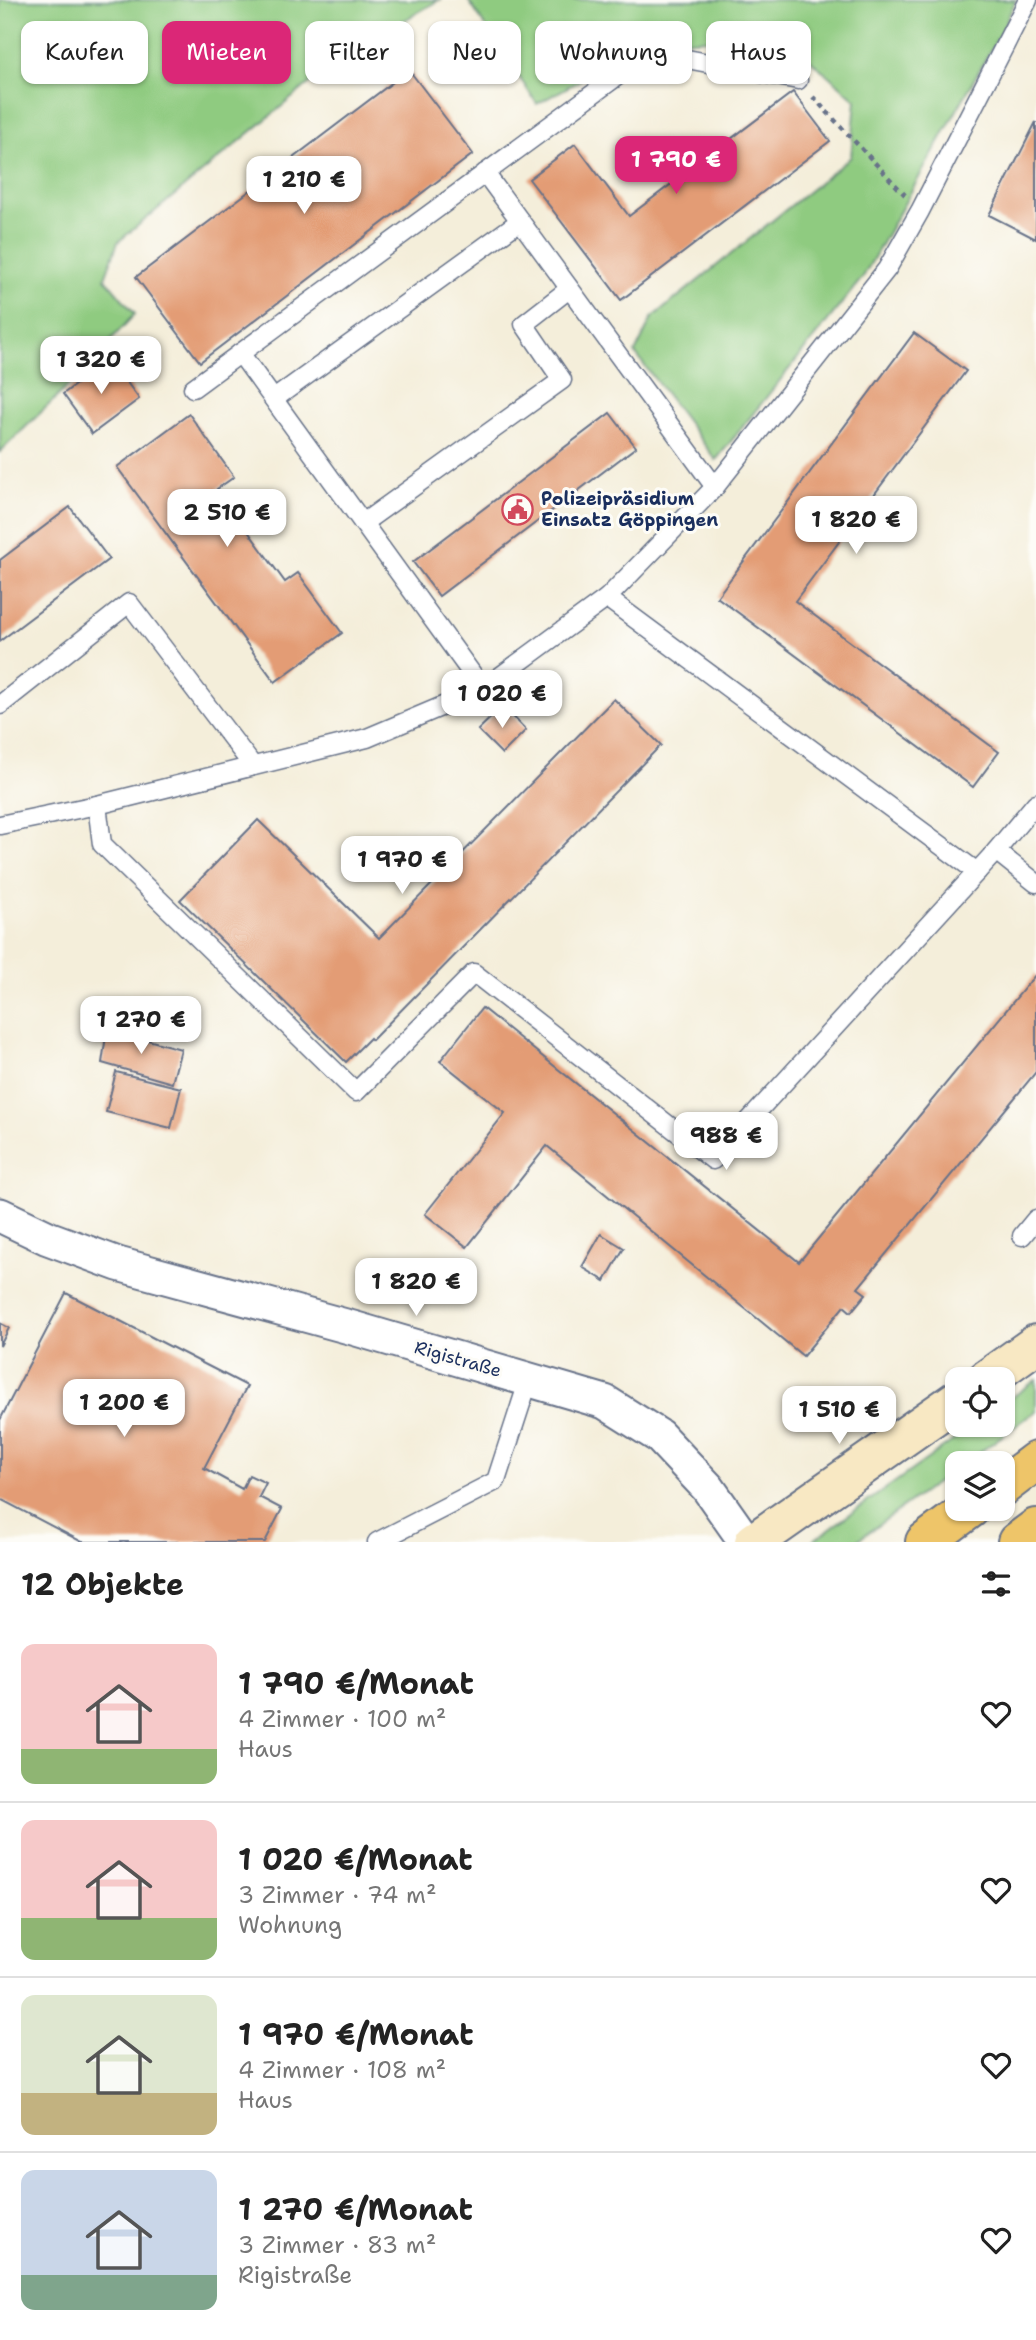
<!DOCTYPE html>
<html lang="de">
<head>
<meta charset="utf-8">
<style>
	body { margin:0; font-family:"Shantell Sans",sans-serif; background:#f2f2f2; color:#222; height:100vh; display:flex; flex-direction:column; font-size:26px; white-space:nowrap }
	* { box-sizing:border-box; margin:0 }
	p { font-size:23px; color:#767676 }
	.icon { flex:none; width:38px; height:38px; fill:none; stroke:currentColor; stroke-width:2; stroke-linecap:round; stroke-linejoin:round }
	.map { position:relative; height:1542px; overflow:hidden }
	.sheet { display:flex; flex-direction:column; background:#fff; flex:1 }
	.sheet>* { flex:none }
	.top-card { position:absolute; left:21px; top:21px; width:994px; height:63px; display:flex; gap:14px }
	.fabs { position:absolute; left:945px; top:1367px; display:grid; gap:14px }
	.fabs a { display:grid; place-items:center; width:70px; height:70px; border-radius:14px; background:#fff; box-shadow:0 2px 5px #0004; font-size:35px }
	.price { position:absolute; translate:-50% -60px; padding:0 16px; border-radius:14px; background:#fff; color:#222; font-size:23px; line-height:46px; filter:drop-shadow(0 2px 4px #0008) }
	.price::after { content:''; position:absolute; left:50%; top:42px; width:21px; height:16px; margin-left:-10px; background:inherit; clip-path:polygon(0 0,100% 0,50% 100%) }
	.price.on { background:#db2777; color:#fff }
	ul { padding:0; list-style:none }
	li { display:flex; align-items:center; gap:21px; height:175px; padding:0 21px }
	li+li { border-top:2px solid #e0e0e0 }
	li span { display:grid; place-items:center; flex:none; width:196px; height:140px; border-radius:14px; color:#555 }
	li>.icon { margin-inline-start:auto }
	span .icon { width:84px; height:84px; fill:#fffc; stroke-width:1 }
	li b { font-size:30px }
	h2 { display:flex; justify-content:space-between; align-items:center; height:84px; padding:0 21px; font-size:30px }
	.pill { padding:0 24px; border-radius:14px; background:#fff; box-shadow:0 2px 5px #0004; font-size:24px; line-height:63px }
	.pill.on { background:#db2777; color:#fff }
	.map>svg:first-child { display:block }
</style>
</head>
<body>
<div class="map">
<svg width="1036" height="1542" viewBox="0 0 1036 1542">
	<rect width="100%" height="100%" fill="#fdfcf7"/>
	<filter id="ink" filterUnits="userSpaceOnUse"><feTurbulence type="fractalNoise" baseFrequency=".0143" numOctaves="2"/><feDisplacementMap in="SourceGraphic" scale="14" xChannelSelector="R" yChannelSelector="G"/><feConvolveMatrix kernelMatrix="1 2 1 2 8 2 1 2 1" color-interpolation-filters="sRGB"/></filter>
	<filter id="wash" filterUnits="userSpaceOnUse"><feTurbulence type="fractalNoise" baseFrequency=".00686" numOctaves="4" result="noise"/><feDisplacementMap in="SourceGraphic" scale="28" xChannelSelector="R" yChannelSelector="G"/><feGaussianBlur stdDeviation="1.57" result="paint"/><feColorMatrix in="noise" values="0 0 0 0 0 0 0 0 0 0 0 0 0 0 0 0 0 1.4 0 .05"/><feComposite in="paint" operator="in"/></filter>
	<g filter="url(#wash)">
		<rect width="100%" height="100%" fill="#f4eeda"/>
		<!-- green -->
		<g fill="#8fcb80" stroke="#557d6f" stroke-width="2">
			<path d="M0,0H439L340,58L118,242L105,278L135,314L61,393L0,452Z"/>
			<path d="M468,0H1016L1002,30L863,277L716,460L635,353L652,318L851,157L856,100L781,34L648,43L537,104Z"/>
			<path d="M1036,1380V1411L965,1463H957V1468L855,1542H811L975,1425L1003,1424V1404Z"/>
		</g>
		<g id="blocks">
			<!-- building -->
			<g fill="#e39c75">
				<path d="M409,70L473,154L200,362L136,277Z"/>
				<path d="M793,92L830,141L621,300L529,179L575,144L629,216Z"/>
				<path d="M1036,122V239L989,215Z"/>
				<path d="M914,333L966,371L795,601L999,752L973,787L717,597Z"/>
				<path d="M110,359L139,399L92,434L63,394Z"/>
				<path d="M610,413L636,447L439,596L413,562Z"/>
				<path d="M189,414L234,477L217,489L285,582L298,573L342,633L275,682L117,467Z"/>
				<path d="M70,507L109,559L0,641V560Z"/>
				<path d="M614,699L661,745L372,1040L370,1038L346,1062L180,900L258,820L379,938Z"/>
				<path d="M503,706L526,730L502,754L478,730Z"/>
				<path d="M1036,974V1072L858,1288L866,1294L851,1312L844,1306L803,1356L547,1146L467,1247L425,1214L505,1113L440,1061L482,1008L799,1262Z"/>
				<path d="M107,1029L181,1049L172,1083L102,1063Z"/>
				<path d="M116,1072L181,1088L171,1128L106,1112Z"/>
				<path d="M601,1234L624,1248L605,1281L582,1267Z"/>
				<path d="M66,1293L247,1386L204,1468L242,1489L249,1475L266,1483L259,1497L282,1509L265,1542H82L0,1499V1420Z"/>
				<path d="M0,1323L9,1328L0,1346Z"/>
			</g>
		</g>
	</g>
	<g filter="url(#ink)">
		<use href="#blocks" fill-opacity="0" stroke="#677289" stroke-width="2"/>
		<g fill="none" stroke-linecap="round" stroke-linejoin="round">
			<defs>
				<g id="lane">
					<path d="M485,173L715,487"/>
					<path d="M240,353L483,689"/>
					<path d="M193,388L650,52L798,80"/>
					<path d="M274,399L520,221"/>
					<path d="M363,523L562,380L524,324L569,289"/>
					<path d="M0,705L129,603L253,766"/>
					<path d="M97,805L102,844L356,1092L474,973L713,1160L996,851L1036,803"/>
					<path d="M0,825L97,805L367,738L483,689L607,598"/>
					<path d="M996,851L1036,883"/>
					<path d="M977,872L607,598L715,487L887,269L920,211L1028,0"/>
					<path d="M1022,1236L1036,1219"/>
					<path d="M377,1542L496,1481L529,1379"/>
				</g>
				<path id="street" d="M0,1215L48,1238L118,1264L353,1328L605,1402L659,1436L708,1488L746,1542"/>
				<g id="secondary">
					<path d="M987,1379L1036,1344"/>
					<path d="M754,1542L957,1400"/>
				</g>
				<g id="highway">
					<path d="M1003,1486L1036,1461"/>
					<path d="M925,1542L971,1508"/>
					<path d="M1017,1542L1036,1528"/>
				</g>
			</defs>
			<!-- lane casing -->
			<use href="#lane" stroke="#677289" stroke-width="21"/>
			<!-- street casing -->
			<use href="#street" stroke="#677289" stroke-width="37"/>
			<!-- secondary casing -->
			<use href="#secondary" stroke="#677289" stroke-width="42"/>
			<!-- highway casing -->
			<use href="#highway" stroke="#677289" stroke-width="42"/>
			<!-- path -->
			<path stroke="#677289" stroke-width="4.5" stroke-dasharray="5 5" stroke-linecap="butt" d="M813,97L905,195"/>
			<!-- lane -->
			<use href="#lane" stroke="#fff" stroke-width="18"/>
			<!-- street -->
			<use href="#street" stroke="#fff" stroke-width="33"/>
			<!-- secondary -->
			<use href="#secondary" stroke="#f8e8c3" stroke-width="38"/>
			<!-- highway -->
			<use href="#highway" stroke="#eec569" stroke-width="38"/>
		</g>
	</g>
	<!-- icons -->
	<defs>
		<symbol id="civic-ring" viewBox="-11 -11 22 22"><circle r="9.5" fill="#fdfcf7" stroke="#d1495b" stroke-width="1.5"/><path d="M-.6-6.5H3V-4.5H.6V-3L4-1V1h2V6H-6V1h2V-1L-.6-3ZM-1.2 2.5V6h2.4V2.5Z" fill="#d1495b"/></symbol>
	</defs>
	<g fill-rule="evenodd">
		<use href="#civic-ring" x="500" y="492" width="35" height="35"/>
	</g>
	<g text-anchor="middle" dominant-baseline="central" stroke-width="6" stroke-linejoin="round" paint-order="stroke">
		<!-- poi labels -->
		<g font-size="18" font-weight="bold" fill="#1b2f5e" stroke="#fdfcf7" text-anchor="start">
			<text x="541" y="499">Polizeipräsidium<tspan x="541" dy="21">Einsatz Göppingen</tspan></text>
		</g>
		<!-- street labels -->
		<g font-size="18" fill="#1b2f5e" stroke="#fdfcf7">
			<text transform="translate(458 1359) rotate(16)">Rigistraße</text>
		</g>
	</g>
</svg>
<div class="fabs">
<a><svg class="icon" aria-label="locate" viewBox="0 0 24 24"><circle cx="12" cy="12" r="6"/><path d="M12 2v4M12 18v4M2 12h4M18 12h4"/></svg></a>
<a><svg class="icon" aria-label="layers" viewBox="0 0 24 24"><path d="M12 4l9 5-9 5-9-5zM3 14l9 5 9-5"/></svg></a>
</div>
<b class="price on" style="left:676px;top:196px">1 790 €</b>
<b class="price" style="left:304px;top:216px">1 210 €</b>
<b class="price" style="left:101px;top:396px">1 320 €</b>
<b class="price" style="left:227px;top:549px">2 510 €</b>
<b class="price" style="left:856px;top:556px">1 820 €</b>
<b class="price" style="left:502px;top:730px">1 020 €</b>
<b class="price" style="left:402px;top:896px">1 970 €</b>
<b class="price" style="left:141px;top:1056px">1 270 €</b>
<b class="price" style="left:726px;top:1172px">988 €</b>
<b class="price" style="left:416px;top:1318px">1 820 €</b>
<b class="price" style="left:124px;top:1439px">1 200 €</b>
<b class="price" style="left:839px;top:1446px">1 510 €</b>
<div class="top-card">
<a class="pill">Kaufen</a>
<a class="pill on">Mieten</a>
<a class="pill">Filter</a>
<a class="pill">Neu</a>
<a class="pill">Wohnung</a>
<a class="pill">Haus</a>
</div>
</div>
<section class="sheet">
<h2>12 Objekte<svg class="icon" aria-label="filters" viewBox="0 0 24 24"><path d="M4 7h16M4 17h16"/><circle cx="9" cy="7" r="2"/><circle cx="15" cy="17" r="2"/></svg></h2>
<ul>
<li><span style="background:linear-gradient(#f6c9c9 75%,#8fb573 0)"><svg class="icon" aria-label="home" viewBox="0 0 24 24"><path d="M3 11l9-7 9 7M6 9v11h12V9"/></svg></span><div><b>1 790 €/Monat</b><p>4 Zimmer · 100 m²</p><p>Haus</p></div><svg class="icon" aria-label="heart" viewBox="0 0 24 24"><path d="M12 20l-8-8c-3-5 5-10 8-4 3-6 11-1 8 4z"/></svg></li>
<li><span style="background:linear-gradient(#f6c9c9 70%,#8fb573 0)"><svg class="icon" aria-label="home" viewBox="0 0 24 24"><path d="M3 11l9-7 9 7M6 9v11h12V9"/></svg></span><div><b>1 020 €/Monat</b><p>3 Zimmer · 74 m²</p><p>Wohnung</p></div><svg class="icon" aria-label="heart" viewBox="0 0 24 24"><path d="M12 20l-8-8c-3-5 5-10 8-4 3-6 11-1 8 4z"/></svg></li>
<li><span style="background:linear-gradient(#dfe7d0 70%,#c2b280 0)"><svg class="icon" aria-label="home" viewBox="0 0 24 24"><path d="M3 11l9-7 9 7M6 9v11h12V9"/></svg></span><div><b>1 970 €/Monat</b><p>4 Zimmer · 108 m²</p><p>Haus</p></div><svg class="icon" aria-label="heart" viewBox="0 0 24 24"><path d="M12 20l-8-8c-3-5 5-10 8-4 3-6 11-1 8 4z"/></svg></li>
<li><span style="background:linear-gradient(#c9d6e8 75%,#7fa58c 0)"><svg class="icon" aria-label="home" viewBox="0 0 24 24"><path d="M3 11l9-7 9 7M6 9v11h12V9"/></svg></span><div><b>1 270 €/Monat</b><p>3 Zimmer · 83 m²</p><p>Rigistraße</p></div><svg class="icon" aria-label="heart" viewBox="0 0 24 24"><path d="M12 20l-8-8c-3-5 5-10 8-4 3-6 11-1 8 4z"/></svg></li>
</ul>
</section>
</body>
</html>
